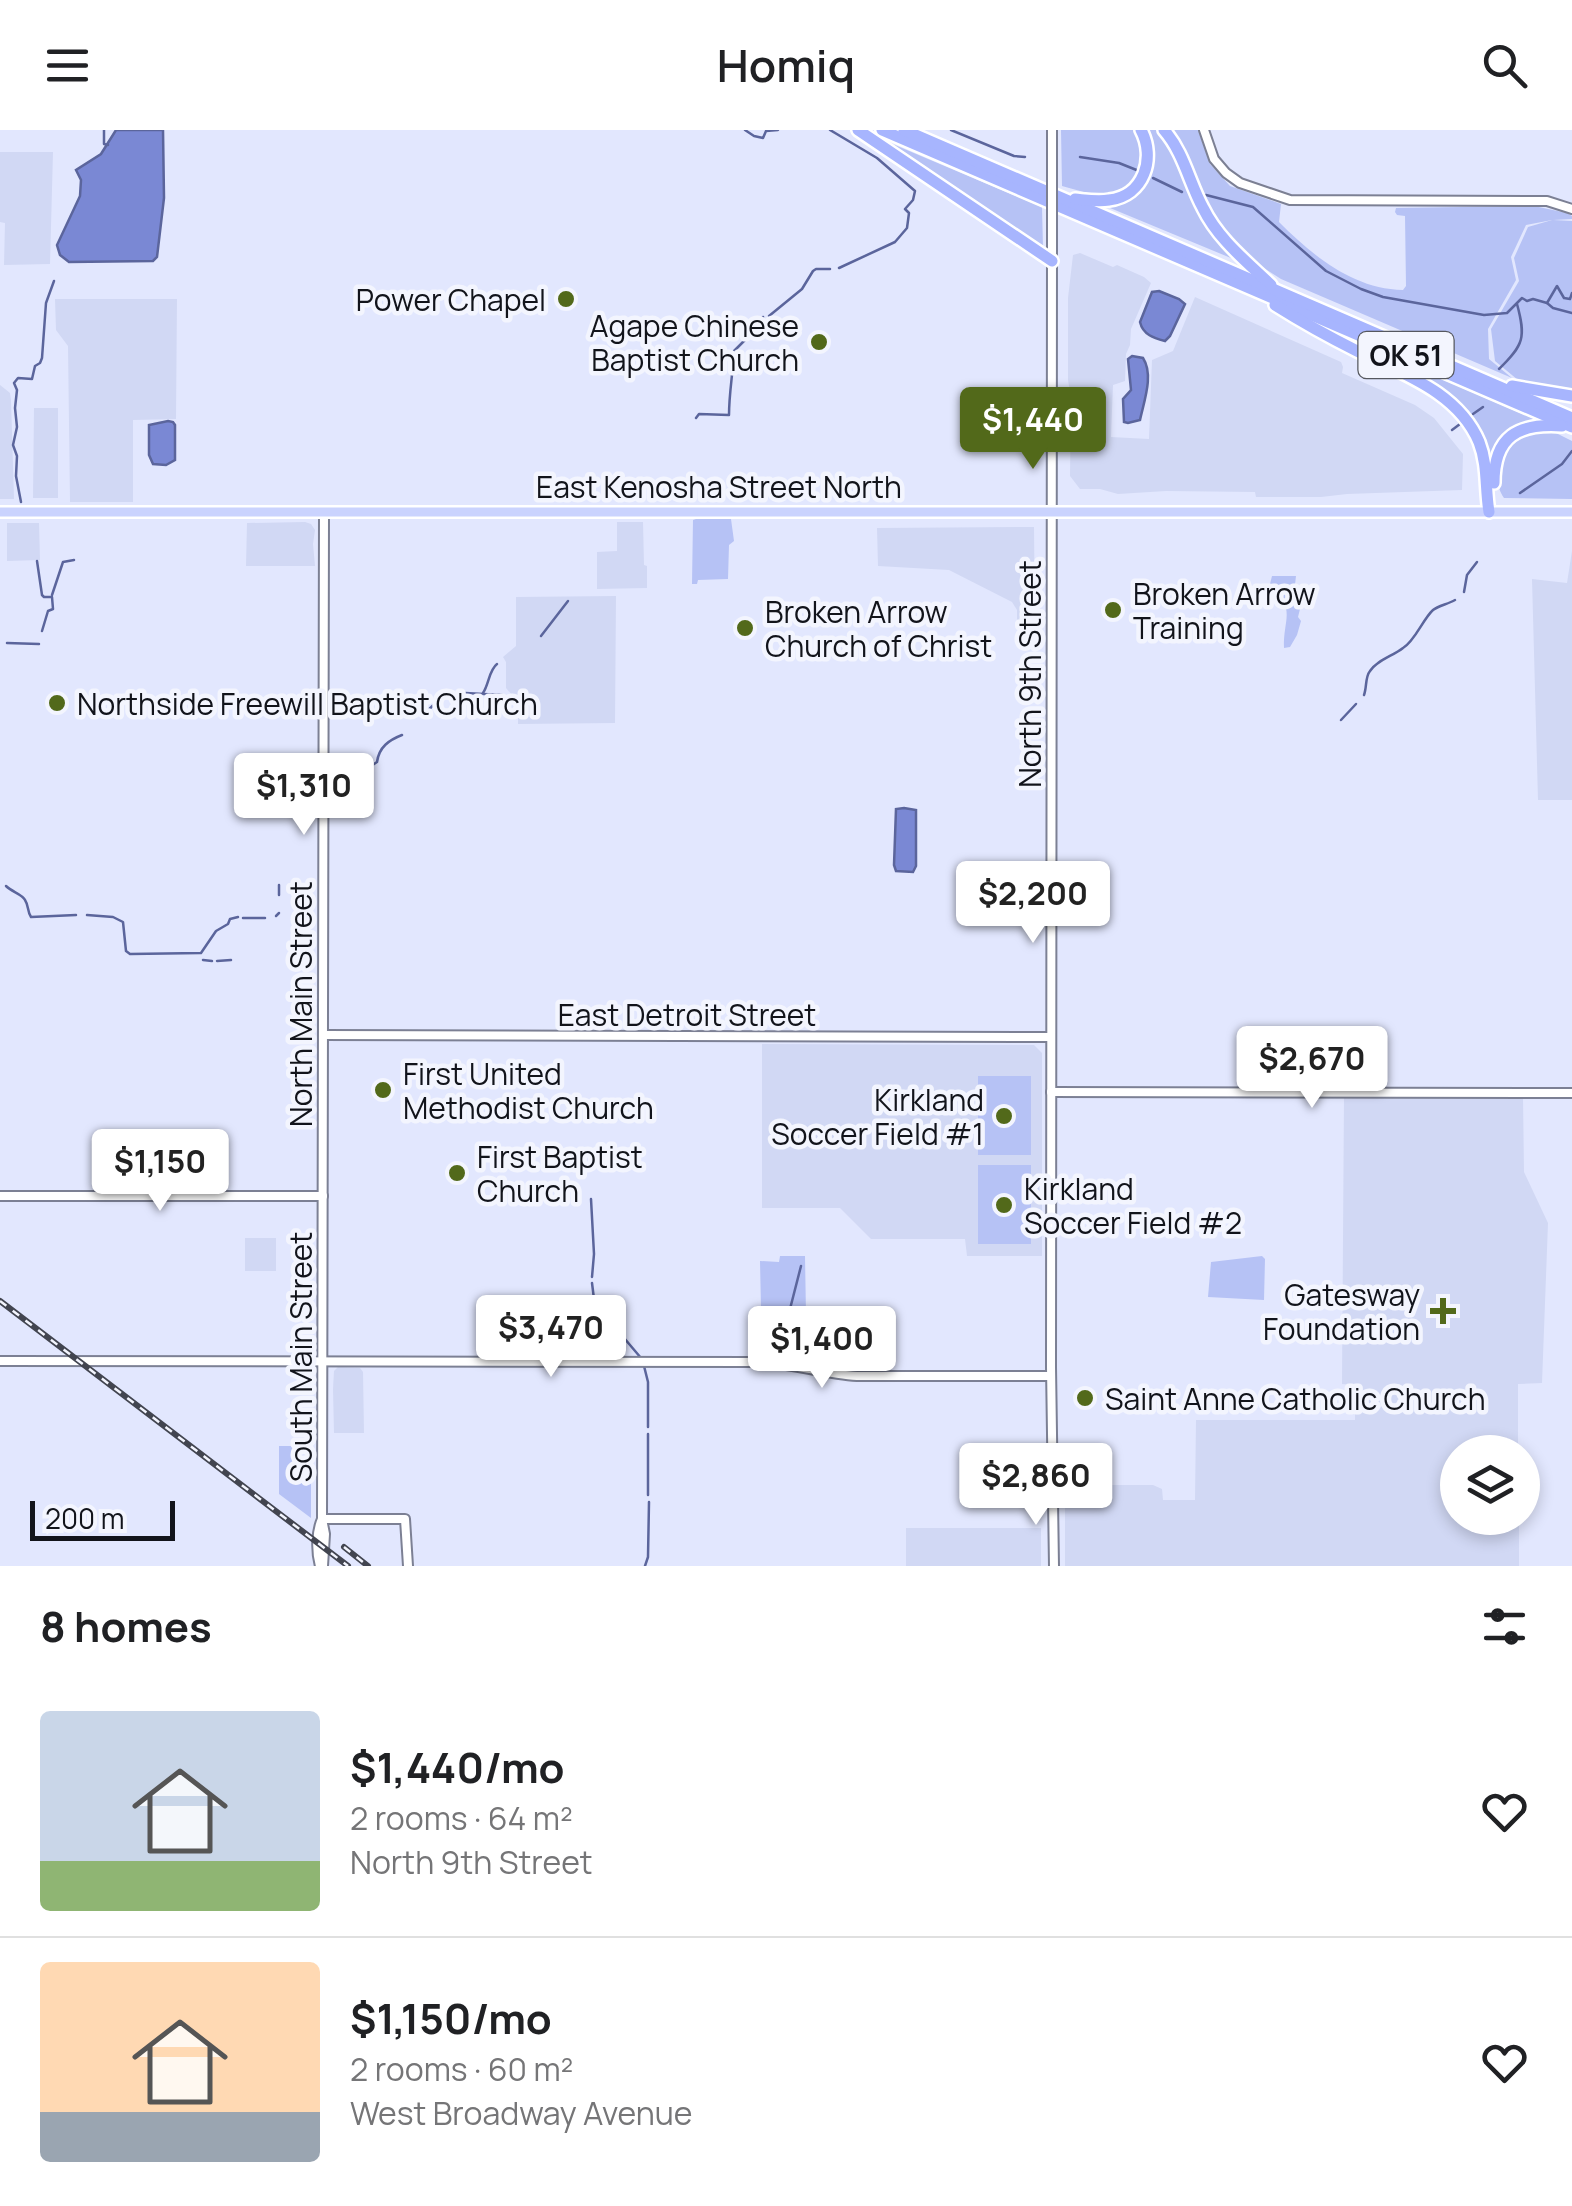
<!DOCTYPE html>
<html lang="en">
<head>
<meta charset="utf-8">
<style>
	body { margin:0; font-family:Manrope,sans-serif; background:#f6f6f6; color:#202124; height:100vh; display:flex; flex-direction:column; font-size:38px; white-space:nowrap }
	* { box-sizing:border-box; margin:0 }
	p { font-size:32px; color:#757577 }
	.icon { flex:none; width:55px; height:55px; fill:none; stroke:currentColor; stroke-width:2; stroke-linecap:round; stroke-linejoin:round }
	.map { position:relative; height:1436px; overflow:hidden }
	.drawer { display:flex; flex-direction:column; background:#fff; flex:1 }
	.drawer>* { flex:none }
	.controls { position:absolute; left:1440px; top:1305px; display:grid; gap:20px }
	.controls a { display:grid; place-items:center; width:100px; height:100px; border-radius:50%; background:#fff; box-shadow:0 5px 15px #0003; font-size:50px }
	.scale { position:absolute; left:30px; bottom:25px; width:145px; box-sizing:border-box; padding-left:10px; border:5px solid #12141b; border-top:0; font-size:28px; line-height:35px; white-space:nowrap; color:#12141b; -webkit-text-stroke:8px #f3f5fe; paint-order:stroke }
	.price { position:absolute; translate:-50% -85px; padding:0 22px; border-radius:10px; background:#fff; color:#222; font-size:32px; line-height:65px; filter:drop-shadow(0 2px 5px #0008) }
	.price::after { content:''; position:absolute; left:50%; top:60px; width:30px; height:22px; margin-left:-15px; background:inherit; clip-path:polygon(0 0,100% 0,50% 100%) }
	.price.current { background:#52691a; color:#fff }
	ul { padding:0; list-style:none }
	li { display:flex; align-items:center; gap:30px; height:250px; padding:0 40px }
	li+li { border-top:2px solid #e0e0e0 }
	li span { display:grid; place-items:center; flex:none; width:280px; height:200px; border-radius:10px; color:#555 }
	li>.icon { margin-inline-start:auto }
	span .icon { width:120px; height:120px; fill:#fffc; stroke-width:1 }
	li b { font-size:42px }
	h2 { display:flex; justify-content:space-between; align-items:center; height:120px; padding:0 40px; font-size:42px }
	header { display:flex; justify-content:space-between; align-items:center; height:130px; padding:0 40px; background:#fff; font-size:45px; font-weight:600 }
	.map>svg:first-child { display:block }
</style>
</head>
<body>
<header><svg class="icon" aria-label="menu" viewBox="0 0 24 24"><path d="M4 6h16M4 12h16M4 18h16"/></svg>Homiq<svg class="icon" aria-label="search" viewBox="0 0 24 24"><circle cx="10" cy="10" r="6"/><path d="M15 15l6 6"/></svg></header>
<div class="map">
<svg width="1572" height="1436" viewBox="0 0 1572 1436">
	<rect width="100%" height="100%" fill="#e2e7fe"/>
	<!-- built -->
	<g fill="#d1d8f4">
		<path d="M0,22H53L50,134L4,135L5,93L0,92Z"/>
		<path d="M1080,123L1113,137L1117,135L1144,147L1151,153L1131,199L1130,215L1126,224L1125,251L1113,255L1111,307L1149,309L1152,230L1173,221L1195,167L1341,232L1343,237L1342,243L1415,275L1434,288L1463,324L1462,360L1347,364L1321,367H1256L1255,362L1166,361L1118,364L1100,359H1080L1070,346L1071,267L1068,250V168L1073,125Z"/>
		<path d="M55,169H177L176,289L133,290V372H70L68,216L56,200Z"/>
		<path d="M0,255L10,263L11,270L14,369H0Z"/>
		<path d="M34,278H58V368H33Z"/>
		<path d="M305,392L311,394L315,400L313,414L315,436H246L247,393Z"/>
		<path d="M617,392H643L644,435L647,436V458L597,459V422L617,421Z"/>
		<path d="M7,393H39L40,430L7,431Z"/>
		<path d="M1034,397L1035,499H1017V480L1012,472L949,440L878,436L877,398Z"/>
		<path d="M1572,421V670H1538L1532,449L1567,453Z"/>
		<path d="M616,466L615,593L518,594V572L506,558V532L503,527L516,516V467Z"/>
		<path d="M762,914L1034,915L1042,923V1126H967L965,1109H871L840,1078H762Z"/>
		<path d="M1344,966L1523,967L1524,1042L1548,1093L1542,1253L1518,1254V1322H1458V1388H1519V1436H1065V1355H1153L1162,1359L1163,1370H1195L1196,1290H1355V1255L1342,1254Z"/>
		<rect x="245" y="1108" width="31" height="33"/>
		<path d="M338,1237L360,1238L363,1242L364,1303H334L333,1259L334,1241Z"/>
		<rect x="906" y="1398" width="135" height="38"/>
	</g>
	<!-- green -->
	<g fill="#b6c2f5">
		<path d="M1061,0H1135C1143,14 1144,23 1139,39C1127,78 1091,64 1062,56Z"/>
		<path d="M1144,0H1161L1191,59L1243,133L1098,73L1141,54Z"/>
		<path d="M1168,0H1198L1210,34L1230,56L1281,74L1279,92C1313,126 1353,159 1403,160L1406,156L1405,86L1397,85L1395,82L1396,78L1534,76L1567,83L1572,86V89L1553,90L1572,91V260L1518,250L1495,231L1491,199L1519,151L1514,128L1528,97L1552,90L1526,95L1511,127L1516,150L1488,199L1489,229L1512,248L1281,149L1248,128L1216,94Z"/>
		<path d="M876,7L1042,77L1043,118Z"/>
		<path d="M1317,195L1539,291L1524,294L1490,337L1463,279Z"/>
		<path d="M1550,300L1572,311V369L1504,368C1496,356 1498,350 1501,336C1508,304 1520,304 1550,300Z"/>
		<path d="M696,389H731L734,411L729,415L728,449L698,450L697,454H692L693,390Z"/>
		<path d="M1272,446H1296L1294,463L1300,479L1298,487L1301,491L1297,505L1290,517L1284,518C1283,488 1297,481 1270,454Z"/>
		<rect x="978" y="946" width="53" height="79"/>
		<rect x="978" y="1035" width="53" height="79"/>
		<path d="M780,1126H805L806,1185H861L862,1242C828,1240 795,1230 762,1227L760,1131L779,1132Z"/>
		<path d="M1262,1126L1265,1129L1264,1170L1208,1167L1211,1132Z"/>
		<path d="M279,1316H294V1334H311V1388L279,1364Z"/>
	</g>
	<!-- water -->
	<g fill="#7a88d4" stroke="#5b659c" stroke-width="2.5">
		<path d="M116,0H163L164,68L157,127L153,131L69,132L60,125L57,115L80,66L81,50L76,40L101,24Z"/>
		<path d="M1159,161L1179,169L1185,174L1170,206L1165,211C1154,208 1143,205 1140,192L1152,162Z"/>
		<path d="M1132,226L1143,228C1154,245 1144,271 1140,290L1128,293L1124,292L1123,269L1131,260L1128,229Z"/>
		<path d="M168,291L173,292L175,295V330L166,335L153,334L149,325V295Z"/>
		<path d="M904,678L916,680V736L913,742L896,741L894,735L896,679Z"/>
	</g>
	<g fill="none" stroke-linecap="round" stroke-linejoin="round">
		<!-- stream -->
		<g stroke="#5b659c" stroke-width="2.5">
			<path d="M104,0V14L108,15"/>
			<path d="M745,0L754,6L763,8L766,1L778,0"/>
			<path d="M830,0L877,28L915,61L913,70L905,79L909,83L907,98L895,112L839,138"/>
			<path d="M951,0L1014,26L1025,27"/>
			<path d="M1080,27L1119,33L1139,41"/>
			<path d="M1153,48L1182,62"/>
			<path d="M1206,65L1253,77L1326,141L1361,159L1383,167L1484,185L1507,183L1522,168L1527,171L1533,169L1547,173"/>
			<path d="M1572,163L1570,169L1564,168L1557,156L1547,173L1553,178L1572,183"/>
			<path d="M769,186L802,159L813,141L816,139H830"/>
			<path d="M1499,239C1524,215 1526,207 1517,174"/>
			<path d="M1473,284L1483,277"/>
			<path d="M696,288L699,284L729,285C729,263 733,243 734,221L746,209L748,200L761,192L763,187"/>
			<path d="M1452,300L1460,294"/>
			<path d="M1520,363L1562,334L1572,321"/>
			<path d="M21,372L16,346L17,326L13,315L17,297L15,278L17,260L14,253L18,248L32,249L35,236L40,233L42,228L46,173L54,151"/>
			<path d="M37,431L42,465L44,467H52L53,479L48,481L42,501"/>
			<path d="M1464,462L1467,445L1477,432"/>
			<path d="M52,465L63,432L74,430"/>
			<path d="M541,506L568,471"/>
			<path d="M7,513L39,514"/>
			<path d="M483,563C489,554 489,540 497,534"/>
			<path d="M1364,565C1367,557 1365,547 1370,541C1377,530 1393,526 1403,518C1415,511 1423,489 1433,480C1438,476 1448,474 1455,470"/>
			<path d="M422,586L447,562L502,565"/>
			<path d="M1341,590L1356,574"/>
			<path d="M330,673L369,671L371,636L377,632C379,617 389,610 402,605"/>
			<path d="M279,755V765"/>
			<path d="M6,756C12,762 22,764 25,770C29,776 27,781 31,787L76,785"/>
			<path d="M87,785L113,787L123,792L126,821L130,824L201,823L216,801L228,794L230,789L238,787"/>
			<path d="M276,786L279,783"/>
			<path d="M243,788H265"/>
			<path d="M203,830L212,831"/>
			<path d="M217,831L231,830"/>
			<path d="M591,1069L594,1124L592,1147"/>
			<path d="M592,1153L594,1169L601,1176L605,1191L619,1202L641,1228"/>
			<path d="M783,1202L795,1222L805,1230"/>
			<path d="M779,1204L776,1194L790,1179L801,1136"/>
			<path d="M771,1210C777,1205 804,1183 810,1182"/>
			<path d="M644,1236L648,1252V1297"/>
			<path d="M648,1365V1304"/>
			<path d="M645,1436L648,1427L649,1372"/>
		</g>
		<defs>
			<g id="secondary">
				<path d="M1052,0V20"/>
				<path d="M1204,0L1214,29L1226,43L1240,53L1290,70L1547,71L1572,79"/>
				<path d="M1052,116L1051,1237L1054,1436"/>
				<path d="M323,905L1051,907"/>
				<path d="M1051,962L1572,963"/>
				<path d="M0,1066H323"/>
				<path d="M0,1231L758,1232C792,1233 823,1244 857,1246H1051"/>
				<path d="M322,1389H405L408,1436"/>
				<path d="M322,1389L325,1404L323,1436"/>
				<path d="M320,1436C316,1422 316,1402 322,1389L324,382"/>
			</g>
			<path id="primary" d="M0,382H1572"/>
			<g id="highway">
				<path d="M858,0L1052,131"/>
				<path d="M882,0L1572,297"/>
				<path d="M904,0L1572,288"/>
				<path d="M1164,0C1184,23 1189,52 1203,78C1218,109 1246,131 1271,155"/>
				<path d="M1075,69C1086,70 1098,72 1109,70C1144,66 1156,28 1141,0"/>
				<path d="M1275,175C1302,192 1329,207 1357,221C1403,244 1458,262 1479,312C1488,335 1485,358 1489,382"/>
				<path d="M1512,256L1572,266"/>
				<path d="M1494,353C1494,306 1518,293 1562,296"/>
			</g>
		</defs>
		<!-- secondary casing -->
		<use href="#secondary" stroke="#7c8094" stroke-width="12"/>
		<!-- primary casing -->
		<use href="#primary" stroke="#fff" stroke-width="14"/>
		<!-- highway casing -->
		<use href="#highway" stroke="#fff" stroke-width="16"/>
		<!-- secondary -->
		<use href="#secondary" stroke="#fff" stroke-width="8"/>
		<!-- primary -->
		<use href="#primary" stroke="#cad3fe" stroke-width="9"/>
		<!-- highway -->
		<use href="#highway" stroke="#a7b5fe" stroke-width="11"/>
		<defs>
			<g id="rail">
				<path d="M0,1171L348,1436"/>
				<path d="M344,1417L368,1436"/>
			</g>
		</defs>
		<!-- rail casing -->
		<use href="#rail" stroke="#424550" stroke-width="6"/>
		<!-- rail -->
		<use href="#rail" stroke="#f3f5fe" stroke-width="2.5" stroke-dasharray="8" stroke-linecap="butt"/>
		<defs>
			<path id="secondary-bridge" d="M1052,116V20"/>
		</defs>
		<!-- secondary-bridge casing -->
		<use href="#secondary-bridge" stroke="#7c8094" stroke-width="12" stroke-linecap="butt"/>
		<!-- secondary-bridge -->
		<use href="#secondary-bridge" stroke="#fff" stroke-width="8"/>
	</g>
	<!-- markers -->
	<g fill="#52691a" stroke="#f3f5fe" stroke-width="4">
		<circle cx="566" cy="169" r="10"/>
		<circle cx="819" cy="212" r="10"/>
		<circle cx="1113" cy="480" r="10"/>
		<circle cx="745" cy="498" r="10"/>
		<circle cx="57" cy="573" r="10"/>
		<circle cx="383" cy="960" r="10"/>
		<circle cx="1004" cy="986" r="10"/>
		<circle cx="457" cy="1043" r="10"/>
		<circle cx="1004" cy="1075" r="10"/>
		<path d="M1438 1166h10v10h10v10h-10v10h-10v-10h-10v-10h10z"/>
		<circle cx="1085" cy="1268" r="10"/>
	</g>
	<g text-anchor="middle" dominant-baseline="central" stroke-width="9" stroke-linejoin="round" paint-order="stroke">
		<!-- shield labels -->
		<rect fill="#f3f5fe" stroke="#56585f" stroke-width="2.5" x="1358.5" y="202" width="95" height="46" rx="8"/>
		<g font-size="28" font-weight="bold" fill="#12141b">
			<text x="1406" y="225">OK 51</text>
		</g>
		<!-- poi labels -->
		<g font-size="30" fill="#12141b" stroke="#f3f5fe" text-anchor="start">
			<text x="546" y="169" text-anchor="end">Power Chapel</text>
			<text x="799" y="195" text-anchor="end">Agape Chinese<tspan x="799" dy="34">Baptist Church</tspan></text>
			<text x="1133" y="463">Broken Arrow<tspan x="1133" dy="34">Training</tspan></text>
			<text x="765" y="481">Broken Arrow<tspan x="765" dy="34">Church of Christ</tspan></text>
			<text x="77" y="573">Northside Freewill Baptist Church</text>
			<text x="403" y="943">First United<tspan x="403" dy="34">Methodist Church</tspan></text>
			<text x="984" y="969" text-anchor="end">Kirkland<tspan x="984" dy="34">Soccer Field #1</tspan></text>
			<text x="477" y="1026">First Baptist<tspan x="477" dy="34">Church</tspan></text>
			<text x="1024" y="1058">Kirkland<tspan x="1024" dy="34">Soccer Field #2</tspan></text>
			<text x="1420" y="1164" text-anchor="end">Gatesway<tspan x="1420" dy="34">Foundation</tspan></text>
			<text x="1105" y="1268">Saint Anne Catholic Church</text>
		</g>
		<!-- street labels -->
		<g font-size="30" fill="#12141b" stroke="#f3f5fe">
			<text x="719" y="356">East Kenosha Street North</text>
			<text transform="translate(1029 544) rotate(-90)">North 9th Street</text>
			<text transform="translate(300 874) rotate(-90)">North Main Street</text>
			<text x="687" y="884">East Detroit Street</text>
			<text transform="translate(300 1227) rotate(-90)">South Main Street</text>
		</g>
	</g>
</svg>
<div class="controls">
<a><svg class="icon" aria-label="layers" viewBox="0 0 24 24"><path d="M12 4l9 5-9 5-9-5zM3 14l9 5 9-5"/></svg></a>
</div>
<div class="scale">200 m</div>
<b class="price current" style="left:1033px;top:342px">$1,440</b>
<b class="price" style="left:304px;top:708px">$1,310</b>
<b class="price" style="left:1033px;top:816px">$2,200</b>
<b class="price" style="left:1312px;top:981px">$2,670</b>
<b class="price" style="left:160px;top:1084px">$1,150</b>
<b class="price" style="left:551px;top:1250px">$3,470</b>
<b class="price" style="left:822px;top:1261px">$1,400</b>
<b class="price" style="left:1036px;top:1398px">$2,860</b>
</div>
<section class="drawer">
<h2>8 homes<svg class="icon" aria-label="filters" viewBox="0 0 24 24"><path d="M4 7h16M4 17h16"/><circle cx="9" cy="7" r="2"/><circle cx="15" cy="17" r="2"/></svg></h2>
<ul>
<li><span style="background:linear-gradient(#c9d6e8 75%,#8fb573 0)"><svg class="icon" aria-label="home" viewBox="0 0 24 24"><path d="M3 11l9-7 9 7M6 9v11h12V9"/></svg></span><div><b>$1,440/mo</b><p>2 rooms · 64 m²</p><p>North 9th Street</p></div><svg class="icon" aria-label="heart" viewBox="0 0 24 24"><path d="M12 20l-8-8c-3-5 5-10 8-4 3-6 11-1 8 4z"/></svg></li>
<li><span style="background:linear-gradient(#ffd9b3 75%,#9aa5b1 0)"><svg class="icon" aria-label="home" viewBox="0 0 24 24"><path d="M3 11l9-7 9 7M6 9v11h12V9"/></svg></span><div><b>$1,150/mo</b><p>2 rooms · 60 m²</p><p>West Broadway Avenue</p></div><svg class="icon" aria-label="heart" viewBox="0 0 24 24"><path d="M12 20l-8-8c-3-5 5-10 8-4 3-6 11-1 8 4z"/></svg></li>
</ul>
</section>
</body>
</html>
